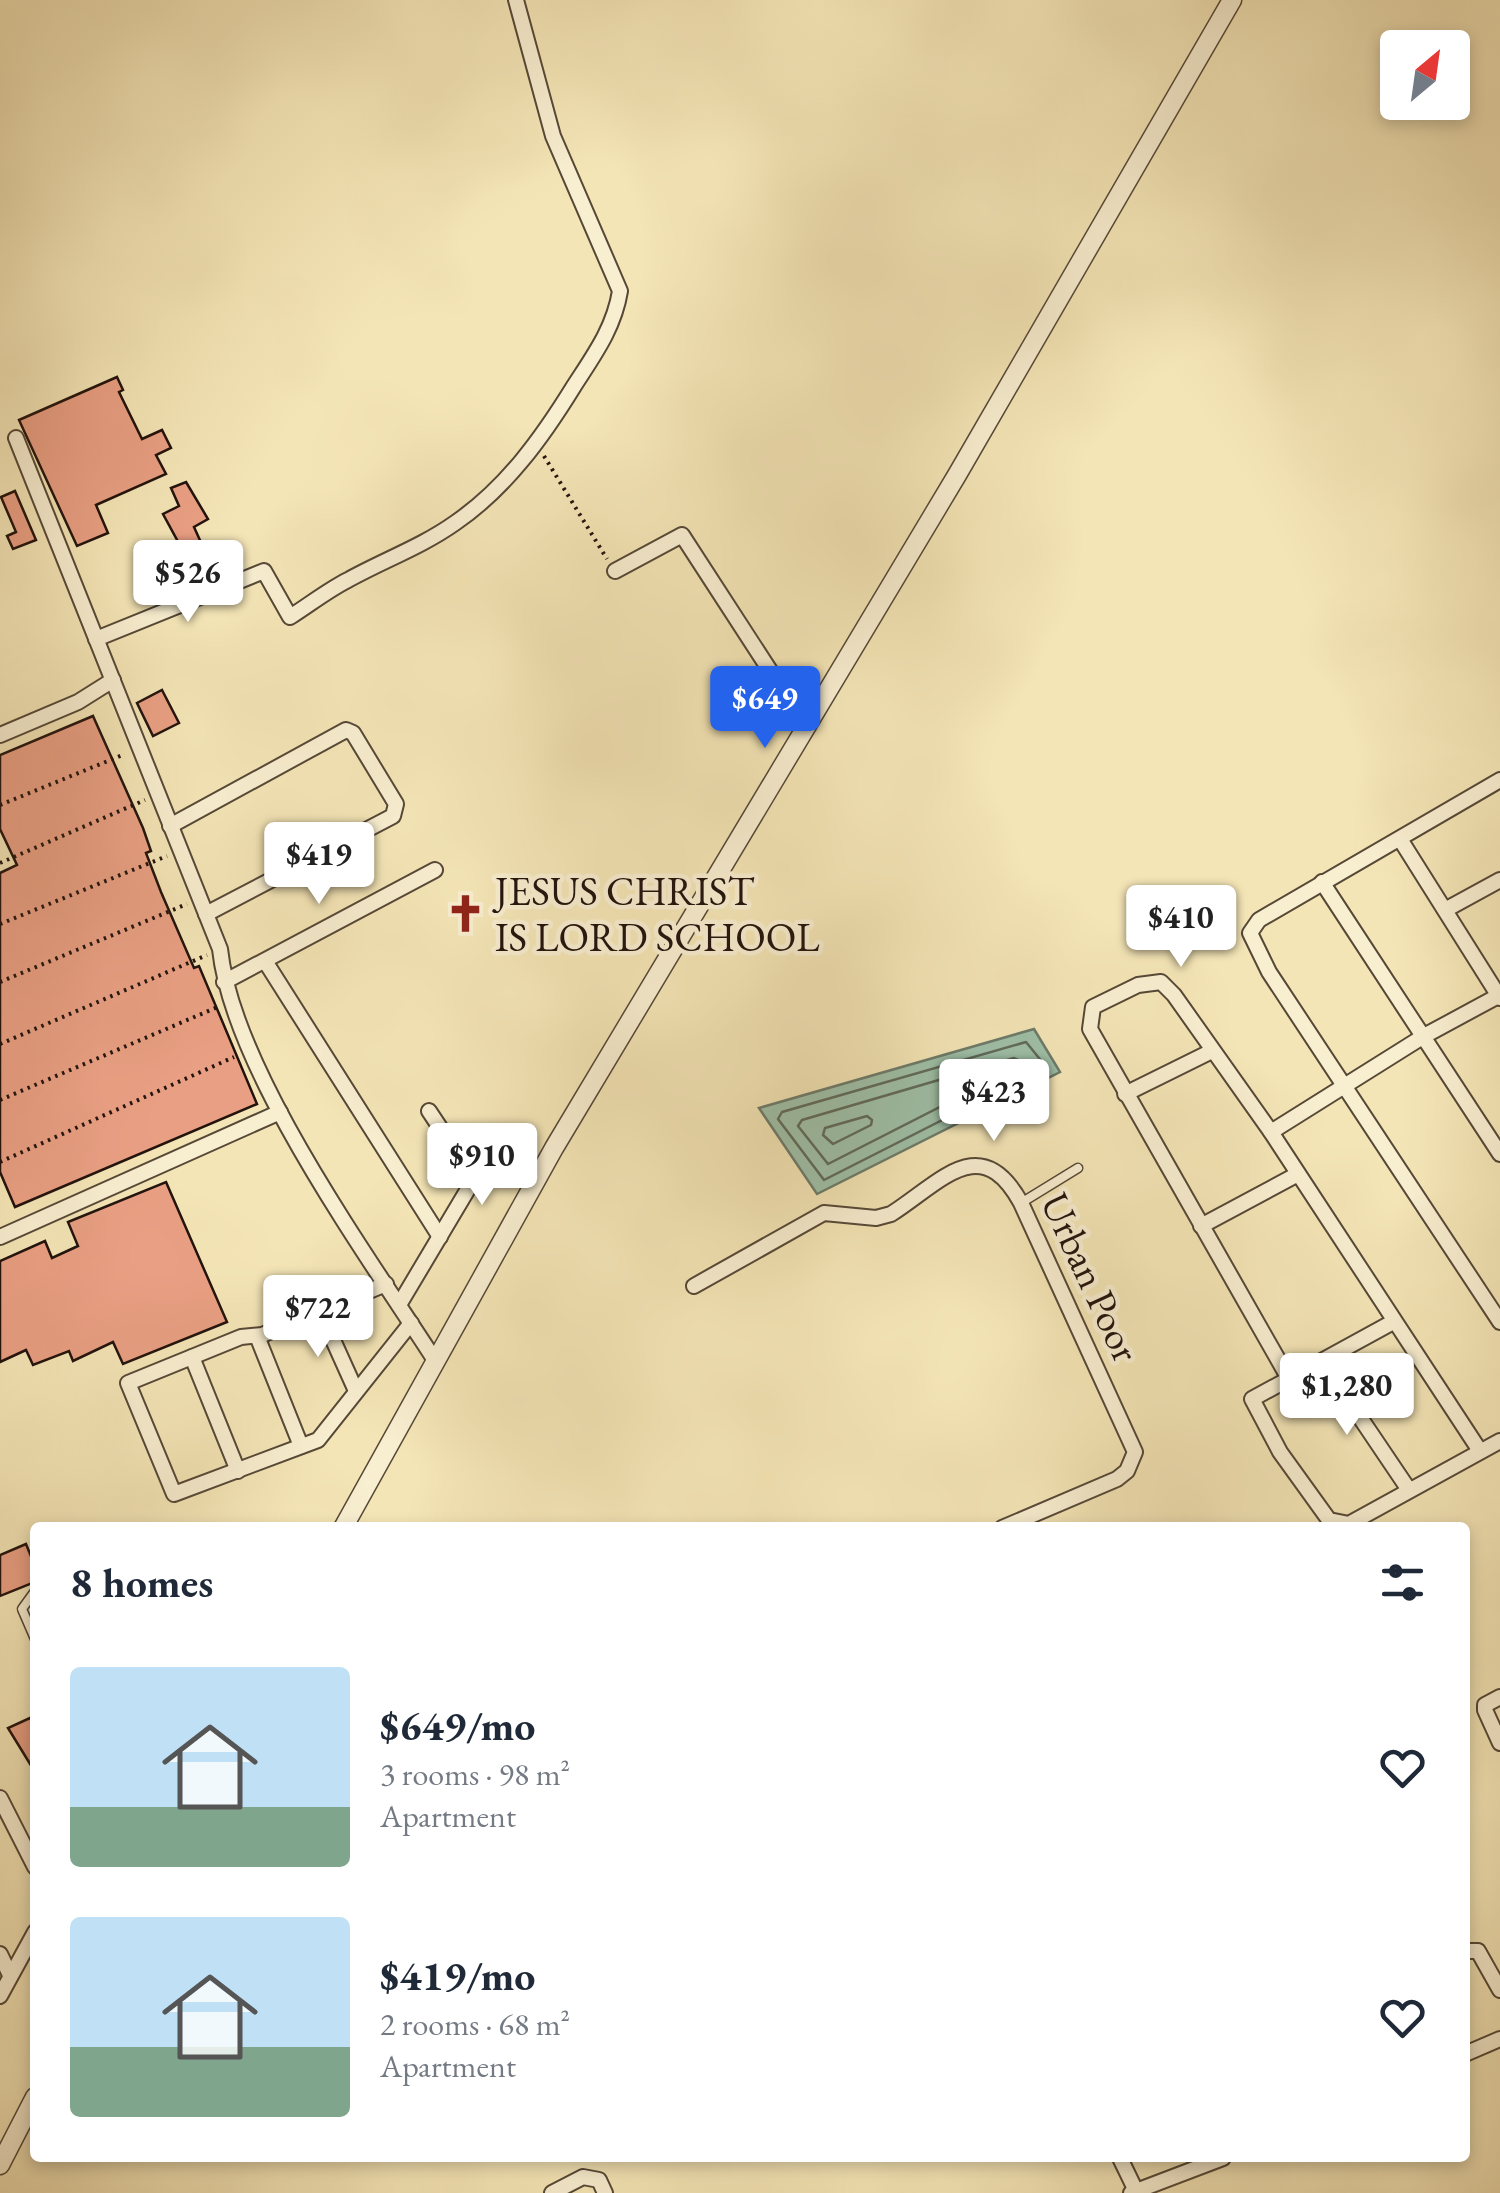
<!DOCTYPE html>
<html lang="en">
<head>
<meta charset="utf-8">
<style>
	body { margin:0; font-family:"EB Garamond",serif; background:#f6f6f7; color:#1f2937; height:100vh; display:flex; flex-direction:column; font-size:38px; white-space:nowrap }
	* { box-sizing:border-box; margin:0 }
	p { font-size:32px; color:#747a83 }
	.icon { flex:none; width:55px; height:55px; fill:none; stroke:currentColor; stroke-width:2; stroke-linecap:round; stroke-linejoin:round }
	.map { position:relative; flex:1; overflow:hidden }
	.details { position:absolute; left:30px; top:1522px; width:1440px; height:640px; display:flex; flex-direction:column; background:#fff; border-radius:10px; box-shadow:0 5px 15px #0003 }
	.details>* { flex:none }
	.needle { width:65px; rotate:29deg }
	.tools { position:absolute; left:1380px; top:30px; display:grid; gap:20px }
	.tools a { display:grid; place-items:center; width:90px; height:90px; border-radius:10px; background:#fff; box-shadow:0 5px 15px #0003; font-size:50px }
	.price { position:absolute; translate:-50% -85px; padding:0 22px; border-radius:10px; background:#fff; color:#222; font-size:32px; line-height:65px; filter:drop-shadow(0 2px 5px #0008) }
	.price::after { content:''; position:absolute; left:50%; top:60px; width:30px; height:22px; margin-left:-15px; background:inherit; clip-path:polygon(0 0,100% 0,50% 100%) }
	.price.selected { background:#2563eb; color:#fff }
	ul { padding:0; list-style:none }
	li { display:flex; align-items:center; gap:30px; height:250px; padding:0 40px }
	li span { display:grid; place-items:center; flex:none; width:280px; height:200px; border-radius:10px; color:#555 }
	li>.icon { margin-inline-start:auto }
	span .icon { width:120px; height:120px; fill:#fffc; stroke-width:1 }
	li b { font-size:42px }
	h2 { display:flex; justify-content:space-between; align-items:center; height:120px; padding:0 40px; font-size:42px }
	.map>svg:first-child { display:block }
</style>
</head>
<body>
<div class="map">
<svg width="1500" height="2193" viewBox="0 0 1500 2193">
	<rect width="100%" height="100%" fill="#f4e5b6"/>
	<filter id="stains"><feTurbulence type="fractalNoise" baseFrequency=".002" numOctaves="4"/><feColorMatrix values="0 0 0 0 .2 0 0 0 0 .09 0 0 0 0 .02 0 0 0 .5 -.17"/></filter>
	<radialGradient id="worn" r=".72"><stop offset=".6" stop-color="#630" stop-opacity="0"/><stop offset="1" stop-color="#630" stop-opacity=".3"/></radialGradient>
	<!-- water -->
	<path fill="#9ec0a8" stroke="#6c7b6a" stroke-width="2.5" d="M1034,1029L1060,1072L817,1194L759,1108Z"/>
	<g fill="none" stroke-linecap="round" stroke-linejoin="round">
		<!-- shore -->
		<g stroke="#606a5a" stroke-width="2.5">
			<path d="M1026,1042L1043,1063L1041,1070L824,1180L778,1119L782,1112Z"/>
			<path d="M1014,1058L1020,1061L1018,1067L828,1164L798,1126L802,1120Z"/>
			<path d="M867,1116L872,1120L871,1125L833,1144L823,1135L825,1128Z"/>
		</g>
	</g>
	<!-- building -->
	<g fill="#e99f83" stroke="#22130d" stroke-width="2.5">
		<path d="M117,377L123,390L119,392L142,439L162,430L171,448L156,455L166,474L96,505L108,533L77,546L19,420Z"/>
		<path d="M186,482L208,519L194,527L208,558L221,552L228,568L159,595L152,579L189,562L163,514L179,506L171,488Z"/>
		<path d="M15,491L36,540L13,549L7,536L16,532L1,497Z"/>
		<path d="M162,690L179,723L153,736L137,703Z"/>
		<path d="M93,716L143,828L151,851L146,853L161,892L194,968L199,966L257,1104L15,1207L0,1172V873L17,865L0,829V755Z"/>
		<path d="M166,1182L227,1322L123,1364L113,1342L73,1361L69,1351L33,1365L26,1350L0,1362V1261L45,1241L52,1258L78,1246L68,1222Z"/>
		<path d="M26,1544L35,1566V1582L0,1596V1555Z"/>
		<path d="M30,1718L35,1728V1772L8,1728Z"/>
	</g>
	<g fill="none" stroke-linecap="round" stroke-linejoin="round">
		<defs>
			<g id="service">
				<path d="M1021,1203L1078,1168"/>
				<path d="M35,1591L22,1609L35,1639"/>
			</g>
			<g id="minor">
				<path d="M16,438L220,949C233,1071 368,1256 436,1362"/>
				<path d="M615,571L682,535L778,683L811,721"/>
				<path d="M96,639L264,571L290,617C309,605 328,590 348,580C384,560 421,547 455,523C506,488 542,438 574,386C594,355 614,328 620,291L553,136L516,0"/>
				<path d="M0,735L78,702L113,680"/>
				<path d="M1500,780L1259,920L1250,933L1269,972L1500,1322"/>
				<path d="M170,826L346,730L353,733L396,804L393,816L206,914"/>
				<path d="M1400,839L1500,998"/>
				<path d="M1322,882L1500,1154"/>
				<path d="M1445,910L1500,880"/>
				<path d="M265,961L440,1237"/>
				<path d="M224,982L435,870"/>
				<path d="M1125,1094L1212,1051"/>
				<path d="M1271,1132L1424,1036L1500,995"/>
				<path d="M1201,1226L1298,1174"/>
				<path d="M0,1237L280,1112"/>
				<path d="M386,1284L262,1335L241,1337L128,1383L174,1494L318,1440L411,1323"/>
				<path d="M694,1286L824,1213L876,1218L891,1214C941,1182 981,1130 1021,1203L1135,1452L1127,1471L1117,1479L1002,1528"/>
				<path d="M399,1305L474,1179L429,1111"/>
				<path d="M320,1311L356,1391"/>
				<path d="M1393,1322L1252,1399L1280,1452L1329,1520L1349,1524L1500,1441"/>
				<path d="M257,1336L301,1446"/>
				<path d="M192,1357L238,1471"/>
				<path d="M1322,1361L1409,1490"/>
				<path d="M1288,1377L1090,1029L1093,1007L1138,985L1161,982L1174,995L1271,1132L1480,1451"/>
				<path d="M1500,1697L1485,1705V1710L1500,1743"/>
				<path d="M0,1798L35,1867"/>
				<path d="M1465,1951H1478L1500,1990"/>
				<path d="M0,1954L10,1975"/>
				<path d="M0,1996L35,1932"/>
				<path d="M1465,2054L1500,2039"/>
				<path d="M1120,2158L1136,2191"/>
				<path d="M552,2193L583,2177L599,2180L605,2193"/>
				<path d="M1131,2193L1223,2158"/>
			</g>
			<g id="tertiary">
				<path d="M343,1528L554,1148L957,475L1232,0"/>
				<path d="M0,2165L35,2097"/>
			</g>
		</defs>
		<!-- service casing -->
		<use href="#service" stroke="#564837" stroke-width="11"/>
		<!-- minor casing -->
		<use href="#minor" stroke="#564837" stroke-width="18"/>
		<!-- tertiary casing -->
		<use href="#tertiary" stroke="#564837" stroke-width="21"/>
		<!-- path -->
		<g stroke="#22130d" stroke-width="4" stroke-dasharray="2.5 5" stroke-linecap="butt">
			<path d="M544,456L607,559"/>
			<path d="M0,805L125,754"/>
			<path d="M0,863L145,800"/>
			<path d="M0,924L167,856"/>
			<path d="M0,982L187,904"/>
			<path d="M0,1044L207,955"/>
			<path d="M0,1100L220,1006"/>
			<path d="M0,1162L234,1057"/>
		</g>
		<!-- service -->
		<use href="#service" stroke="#f8eed0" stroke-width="8"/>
		<!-- minor -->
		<use href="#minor" stroke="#f8eed0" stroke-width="14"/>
		<!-- tertiary -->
		<use href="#tertiary" stroke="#f8eed0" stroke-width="18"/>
	</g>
	<!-- icons -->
	<defs>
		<symbol id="church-bare" viewBox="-9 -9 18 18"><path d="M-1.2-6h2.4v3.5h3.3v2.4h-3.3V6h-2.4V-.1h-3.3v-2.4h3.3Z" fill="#8f2418" stroke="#f8eed0" stroke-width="2.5" paint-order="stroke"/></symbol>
	</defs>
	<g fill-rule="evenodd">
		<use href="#church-bare" x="438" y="886" width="55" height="55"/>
	</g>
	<g text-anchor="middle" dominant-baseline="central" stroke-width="9" stroke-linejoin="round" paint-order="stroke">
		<!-- poi labels -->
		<g font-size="40" fill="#22130d" stroke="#f8eed0" text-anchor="start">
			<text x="495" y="891">JESUS CHRIST<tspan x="495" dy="46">IS LORD SCHOOL</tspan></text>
		</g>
		<!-- street labels -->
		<g font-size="40" fill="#22130d" stroke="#f8eed0">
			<text transform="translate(1091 1277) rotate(65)">Urban Poor</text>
		</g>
	</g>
	<rect width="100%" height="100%" filter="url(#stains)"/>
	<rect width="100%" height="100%" fill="url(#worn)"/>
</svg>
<div class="tools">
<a><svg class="needle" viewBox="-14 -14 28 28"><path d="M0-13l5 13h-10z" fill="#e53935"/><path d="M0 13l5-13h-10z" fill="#747a83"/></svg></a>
</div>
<b class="price" style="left:188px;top:625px">$526</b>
<b class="price selected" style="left:765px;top:751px">$649</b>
<b class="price" style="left:319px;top:907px">$419</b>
<b class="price" style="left:1181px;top:970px">$410</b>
<b class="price" style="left:994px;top:1144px">$423</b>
<b class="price" style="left:482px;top:1208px">$910</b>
<b class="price" style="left:318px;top:1360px">$722</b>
<b class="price" style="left:1347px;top:1438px">$1,280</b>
<section class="details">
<h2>8 homes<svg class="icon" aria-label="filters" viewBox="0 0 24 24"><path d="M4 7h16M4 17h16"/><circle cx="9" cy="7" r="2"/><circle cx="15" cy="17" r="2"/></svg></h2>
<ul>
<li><span style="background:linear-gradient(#bfe0f5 70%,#7fa58c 0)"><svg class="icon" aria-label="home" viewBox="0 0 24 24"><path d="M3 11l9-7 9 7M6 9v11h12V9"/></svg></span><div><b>$649/mo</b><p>3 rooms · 98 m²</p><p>Apartment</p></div><svg class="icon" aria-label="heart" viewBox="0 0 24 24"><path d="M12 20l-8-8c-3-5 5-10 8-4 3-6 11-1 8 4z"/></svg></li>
<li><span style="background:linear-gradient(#bfe0f5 65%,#7fa58c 0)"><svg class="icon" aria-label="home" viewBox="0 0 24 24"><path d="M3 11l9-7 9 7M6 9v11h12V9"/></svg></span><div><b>$419/mo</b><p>2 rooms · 68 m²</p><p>Apartment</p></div><svg class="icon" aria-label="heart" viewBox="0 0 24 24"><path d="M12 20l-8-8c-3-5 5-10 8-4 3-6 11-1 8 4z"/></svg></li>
</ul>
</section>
</div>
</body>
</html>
